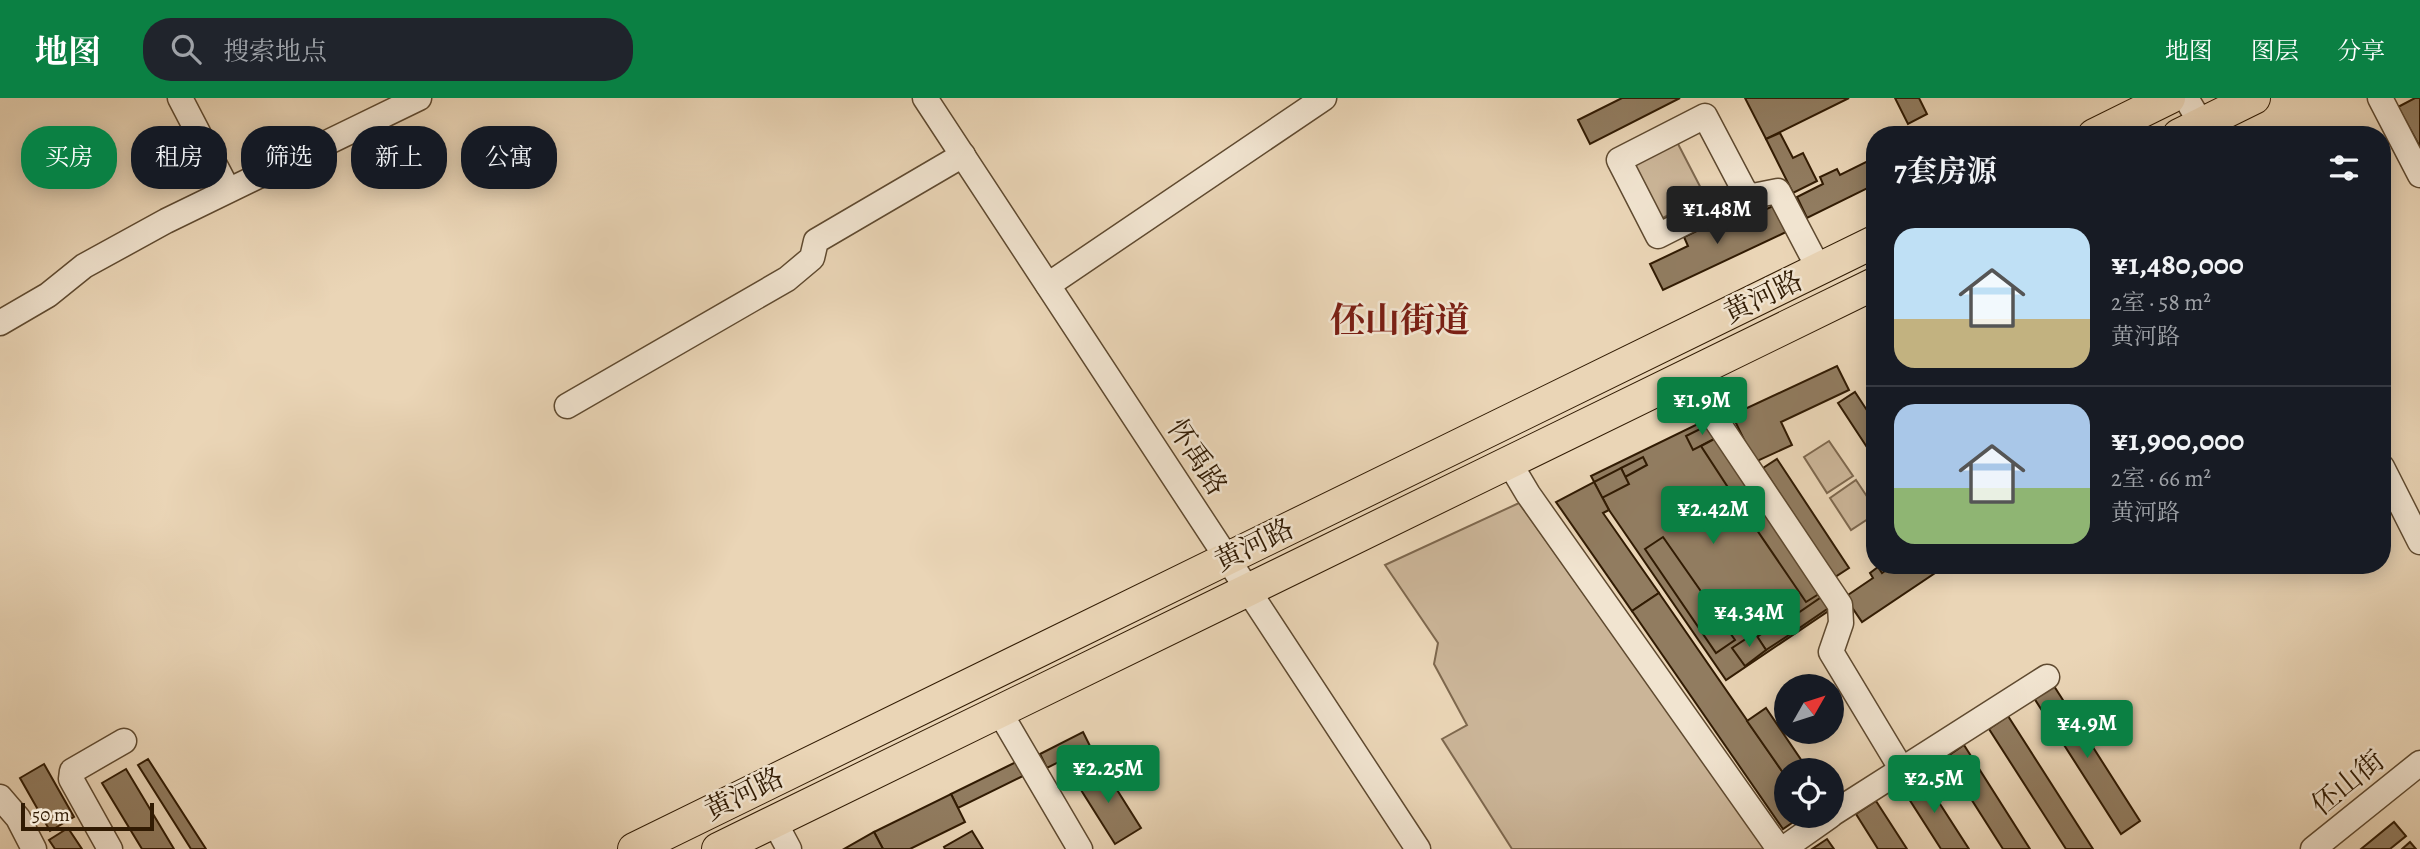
<!DOCTYPE html>
<html lang="zh">
<head>
<meta charset="utf-8">
<style>
	body { margin:0; font-family:Alegreya,"Noto Serif SC",serif; background:#20242c; color:#f1f3f6; height:100vh; display:flex; flex-direction:column; font-size:26px; white-space:nowrap }
	* { box-sizing:border-box; margin:0 }
	p { font-size:23px; color:#9ea1a6 }
	.icon { flex:none; width:38px; height:38px; fill:none; stroke:currentColor; stroke-width:2; stroke-linecap:round; stroke-linejoin:round }
	.map { position:relative; flex:1; overflow:hidden }
	.side { position:absolute; left:1866px; top:28px; width:525px; height:448px; display:flex; flex-direction:column; background:#171b24; border-radius:28px; box-shadow:0 4px 18px #0003 }
	.side>* { flex:none }
	.hud { position:absolute; left:21px; top:28px; width:665px; height:63px; display:flex; gap:14px }
	.needle { width:46px; rotate:51deg }
	.controls { position:absolute; left:1774px; top:576px; display:grid; gap:14px }
	.controls a { display:grid; place-items:center; width:70px; height:70px; border-radius:50%; background:#171b24; box-shadow:0 4px 18px #0003; font-size:35px }
	.scale { position:absolute; left:21px; bottom:18px; width:133px; box-sizing:border-box; padding-left:7px; border:4px solid #311b03; border-top:0; font-size:19px; line-height:24px; white-space:nowrap; color:#311b03; -webkit-text-stroke:5px #f1e4d0; paint-order:stroke }
	.price { position:absolute; translate:-50% -60px; padding:0 16px; border-radius:7px; background:#0b8043; color:#fff; font-size:23px; line-height:46px; filter:drop-shadow(0 2px 4px #0008) }
	.price::after { content:''; position:absolute; left:50%; top:42px; width:21px; height:16px; margin-left:-10px; background:inherit; clip-path:polygon(0 0,100% 0,50% 100%) }
	.price.selected { background:#222; color:#fff }
	ul { padding:0; list-style:none }
	li { display:flex; align-items:center; gap:21px; height:175px; padding:0 28px }
	li+li { border-top:2px solid #363941 }
	li span { display:grid; place-items:center; flex:none; width:196px; height:140px; border-radius:21px; color:#555 }
	li>.icon { margin-inline-start:auto }
	span .icon { width:84px; height:84px; fill:#fffc; stroke-width:1 }
	li b { font-size:30px }
	h2 { display:flex; justify-content:space-between; align-items:center; height:84px; padding:0 28px; font-size:30px }
	.chip { padding:0 24px; border-radius:28px; background:#171b24; box-shadow:0 4px 18px #0003; font-size:24px; line-height:63px }
	.chip.selected { background:#0b8043; color:#fff }
	header { display:flex; align-items:center; gap:42px; box-sizing:border-box; height:98px; padding:0 35px; background:#0b8043; color:#fff }
	header strong { font-size:33px }
	nav { display:flex; gap:38px; margin-inline-start:auto; font-size:24px }
	.search { width:490px; height:63px; background:#20242c; display:flex; align-items:center; gap:18px; box-sizing:border-box; padding:0 24px; border-radius:28px; color:#9ea1a6; font-size:26px }
	.map>svg:first-child { display:block }
</style>
</head>
<body>
<header>
<strong>地图</strong>
<div class="search"><svg class="icon" aria-label="search" viewBox="0 0 24 24"><circle cx="10" cy="10" r="6"/><path d="M15 15l6 6"/></svg>搜索地点</div>
<nav><a>地图</a><a>图层</a><a>分享</a></nav>
</header>
<div class="map">
<svg width="2420" height="751" viewBox="0 0 2420 751">
	<rect width="100%" height="100%" fill="#ead5b6"/>
	<filter id="stains"><feTurbulence type="fractalNoise" baseFrequency=".00286" numOctaves="4"/><feColorMatrix values="0 0 0 0 .2 0 0 0 0 .09 0 0 0 0 .02 0 0 0 .5 -.17"/></filter>
	<radialGradient id="worn" r=".72"><stop offset=".6" stop-color="#630" stop-opacity="0"/><stop offset="1" stop-color="#630" stop-opacity=".3"/></radialGradient>
	<!-- green -->
	<g fill="#cbb598" stroke="#7e684e" stroke-width="2">
		<path d="M1677,44L1705,98L1661,121L1632,66Z"/>
		<path d="M1829,343L1853,378L1827,395L1804,359Z"/>
		<path d="M1856,382L1874,409V417L1851,432L1830,400Z"/>
		<path d="M1519,405L1766,751H1512L1442,641L1467,627L1434,566L1438,545L1385,467Z"/>
	</g>
	<!-- building -->
	<g fill="#917c60" stroke="#311b03" stroke-width="2">
		<path d="M1622,0H1680L1590,46L1578,22Z"/>
		<path d="M1745,0H1849L1766,41Z"/>
		<path d="M1895,0H1919L1927,16L1908,26Z"/>
		<path d="M2415,0H2420V49L2398,9Z"/>
		<path d="M1934,31L1937,37H1922Z"/>
		<path d="M1780,35L1793,60L1803,55L1817,83L1793,95L1766,41Z"/>
		<path d="M1874,60V87L1807,120L1797,99L1823,86L1820,79L1837,71L1840,77Z"/>
		<path d="M1773,108L1786,134L1663,192L1650,166L1688,148L1684,139L1728,118L1732,127Z"/>
		<path d="M1837,268L1849,292L1781,324L1792,347L1755,364L1732,317Z"/>
		<path d="M1855,294L1874,323V360L1838,305Z"/>
		<path d="M1708,321L1833,510L1726,582L1609,412L1591,378Z"/>
		<path d="M1710,326L1718,339L1693,352L1686,338Z"/>
		<path d="M1718,339L1749,386L1733,397L1701,348Z"/>
		<path d="M1643,359L1647,367L1625,379L1621,370Z"/>
		<path d="M1777,361L1849,470L1835,479L1763,370Z"/>
		<path d="M1621,370L1629,386L1602,400L1594,384Z"/>
		<path d="M1594,384L1609,412L1603,415L1659,495L1632,513L1556,404Z"/>
		<path d="M1749,386L1822,494L1806,504L1733,397Z"/>
		<path d="M1663,439L1735,542L1716,555L1645,451Z"/>
		<path d="M1893,467H1947L1862,524L1845,499L1873,480L1870,475L1878,469L1882,475Z"/>
		<path d="M1659,495L1787,680V718H1802L1783,731L1632,513Z"/>
		<path d="M1823,498L1830,509L1792,535L1785,524Z"/>
		<path d="M1783,521L1792,535L1766,552L1757,539Z"/>
		<path d="M1755,535L1766,552L1745,568L1732,550Z"/>
		<path d="M2054,588L2140,723L2121,736L2034,600Z"/>
		<path d="M1766,610L1804,666L1796,672H1787L1786,679L1747,623Z"/>
		<path d="M2008,618L2093,751H2066L1989,631Z"/>
		<path d="M1083,634L1090,648L1047,670L1040,656Z"/>
		<path d="M1964,647L2030,751H2003L1945,660Z"/>
		<path d="M148,661L206,751H191L138,667Z"/>
		<path d="M1016,664L1023,678L958,710L951,696Z"/>
		<path d="M44,666L74,719L50,733L20,680Z"/>
		<path d="M1102,668L1141,730L1115,746L1076,684Z"/>
		<path d="M126,671L174,751H142L102,685Z"/>
		<path d="M1922,678L1969,751H1941L1902,690Z"/>
		<path d="M951,696L965,724L910,751H883L874,734Z"/>
		<path d="M1876,703L1907,751H1878L1856,716Z"/>
		<path d="M2394,724L2406,738L2390,751H2361Z"/>
		<path d="M68,730L82,751H55L49,742Z"/>
		<path d="M972,733L983,751H945L944,749Z"/>
		<path d="M874,734L883,751H844Z"/>
		<path d="M1827,741L1834,751H1812Z"/>
		<path d="M2410,744L2416,751H2402Z"/>
	</g>
	<g fill="none" stroke-linecap="round" stroke-linejoin="round">
		<defs>
			<g id="minor">
				<path d="M180,0L228,92"/>
				<path d="M925,0L1418,751"/>
				<path d="M2186,0L2208,37"/>
				<path d="M2380,0L2420,77"/>
				<path d="M1705,18L1745,94L1658,138L1619,62Z"/>
				<path d="M1745,94L1753,98L1778,93L1819,171"/>
				<path d="M1048,187L1324,0"/>
				<path d="M0,225L48,197L84,168L166,123L419,0"/>
				<path d="M1691,275L1718,325L1840,507L1841,525L1831,554L1902,672"/>
				<path d="M567,308L787,181L812,160L816,143L963,57"/>
				<path d="M1509,364L1528,396L1779,751"/>
				<path d="M2382,369L2420,444"/>
				<path d="M999,613L1080,751"/>
				<path d="M0,699L18,720L34,751"/>
				<path d="M1832,716L2047,579"/>
				<path d="M774,723L789,751"/>
				<path d="M110,751L71,681L72,673L124,643"/>
				<path d="M1783,751L1830,718"/>
				<path d="M2313,751L2420,665"/>
			</g>
			<g id="major">
				<path d="M2094,37L2169,0"/>
				<path d="M2179,37L2254,0"/>
				<path d="M634,751L1874,144"/>
				<path d="M718,751L1874,186"/>
			</g>
		</defs>
		<!-- minor casing -->
		<use href="#minor" stroke="#5f4a30" stroke-width="27"/>
		<!-- major casing -->
		<use href="#major" stroke="#311b03" stroke-width="34"/>
		<!-- minor -->
		<use href="#minor" stroke="#f1e4d0" stroke-width="24"/>
		<!-- major -->
		<use href="#major" stroke="#ead5b6" stroke-width="32"/>
	</g>
	<g text-anchor="middle" dominant-baseline="central" stroke-width="5" stroke-linejoin="round" paint-order="stroke">
		<!-- street labels -->
		<g font-size="28" fill="#311b03" stroke="#f1e4d0">
			<text transform="translate(1763 199) rotate(-26)">黄河路</text>
			<text transform="translate(1197 359) rotate(57)">怀禹路</text>
			<text transform="translate(1254 447) rotate(-26)">黄河路</text>
			<text transform="translate(2348 685) rotate(-39)">伾山街</text>
			<text transform="translate(744 696) rotate(-26)">黄河路</text>
		</g>
		<!-- district labels -->
		<g font-size="35" font-weight="bold" fill="#7a1f14" stroke="#f1e4d0">
			<text x="1400" y="222">伾山街道</text>
		</g>
	</g>
	<rect width="100%" height="100%" filter="url(#stains)"/>
	<rect width="100%" height="100%" fill="url(#worn)"/>
</svg>
<div class="controls">
<a><svg class="needle" viewBox="-14 -14 28 28"><path d="M0-13l5 13h-10z" fill="#e53935"/><path d="M0 13l5-13h-10z" fill="#9ea1a6"/></svg></a>
<a><svg class="icon" aria-label="locate" viewBox="0 0 24 24"><circle cx="12" cy="12" r="6"/><path d="M12 2v4M12 18v4M2 12h4M18 12h4"/></svg></a>
</div>
<div class="scale">50 m</div>
<b class="price selected" style="left:1717px;top:148px">¥1.48M</b>
<b class="price" style="left:1702px;top:339px">¥1.9M</b>
<b class="price" style="left:1713px;top:448px">¥2.42M</b>
<b class="price" style="left:1749px;top:551px">¥4.34M</b>
<b class="price" style="left:2087px;top:662px">¥4.9M</b>
<b class="price" style="left:1108px;top:707px">¥2.25M</b>
<b class="price" style="left:1934px;top:717px">¥2.5M</b>
<div class="hud">
<a class="chip selected">买房</a>
<a class="chip">租房</a>
<a class="chip">筛选</a>
<a class="chip">新上</a>
<a class="chip">公寓</a>
</div>
<section class="side">
<h2>7套房源<svg class="icon" aria-label="filters" viewBox="0 0 24 24"><path d="M4 7h16M4 17h16"/><circle cx="9" cy="7" r="2"/><circle cx="15" cy="17" r="2"/></svg></h2>
<ul>
<li><span style="background:linear-gradient(#bfe0f5 65%,#c2b280 0)"><svg class="icon" aria-label="home" viewBox="0 0 24 24"><path d="M3 11l9-7 9 7M6 9v11h12V9"/></svg></span><div><b>¥1,480,000</b><p>2室 · 58 m²</p><p>黄河路</p></div></li>
<li><span style="background:linear-gradient(#a9c7e8 60%,#8fb573 0)"><svg class="icon" aria-label="home" viewBox="0 0 24 24"><path d="M3 11l9-7 9 7M6 9v11h12V9"/></svg></span><div><b>¥1,900,000</b><p>2室 · 66 m²</p><p>黄河路</p></div></li>
</ul>
</section>
</div>
</body>
</html>
